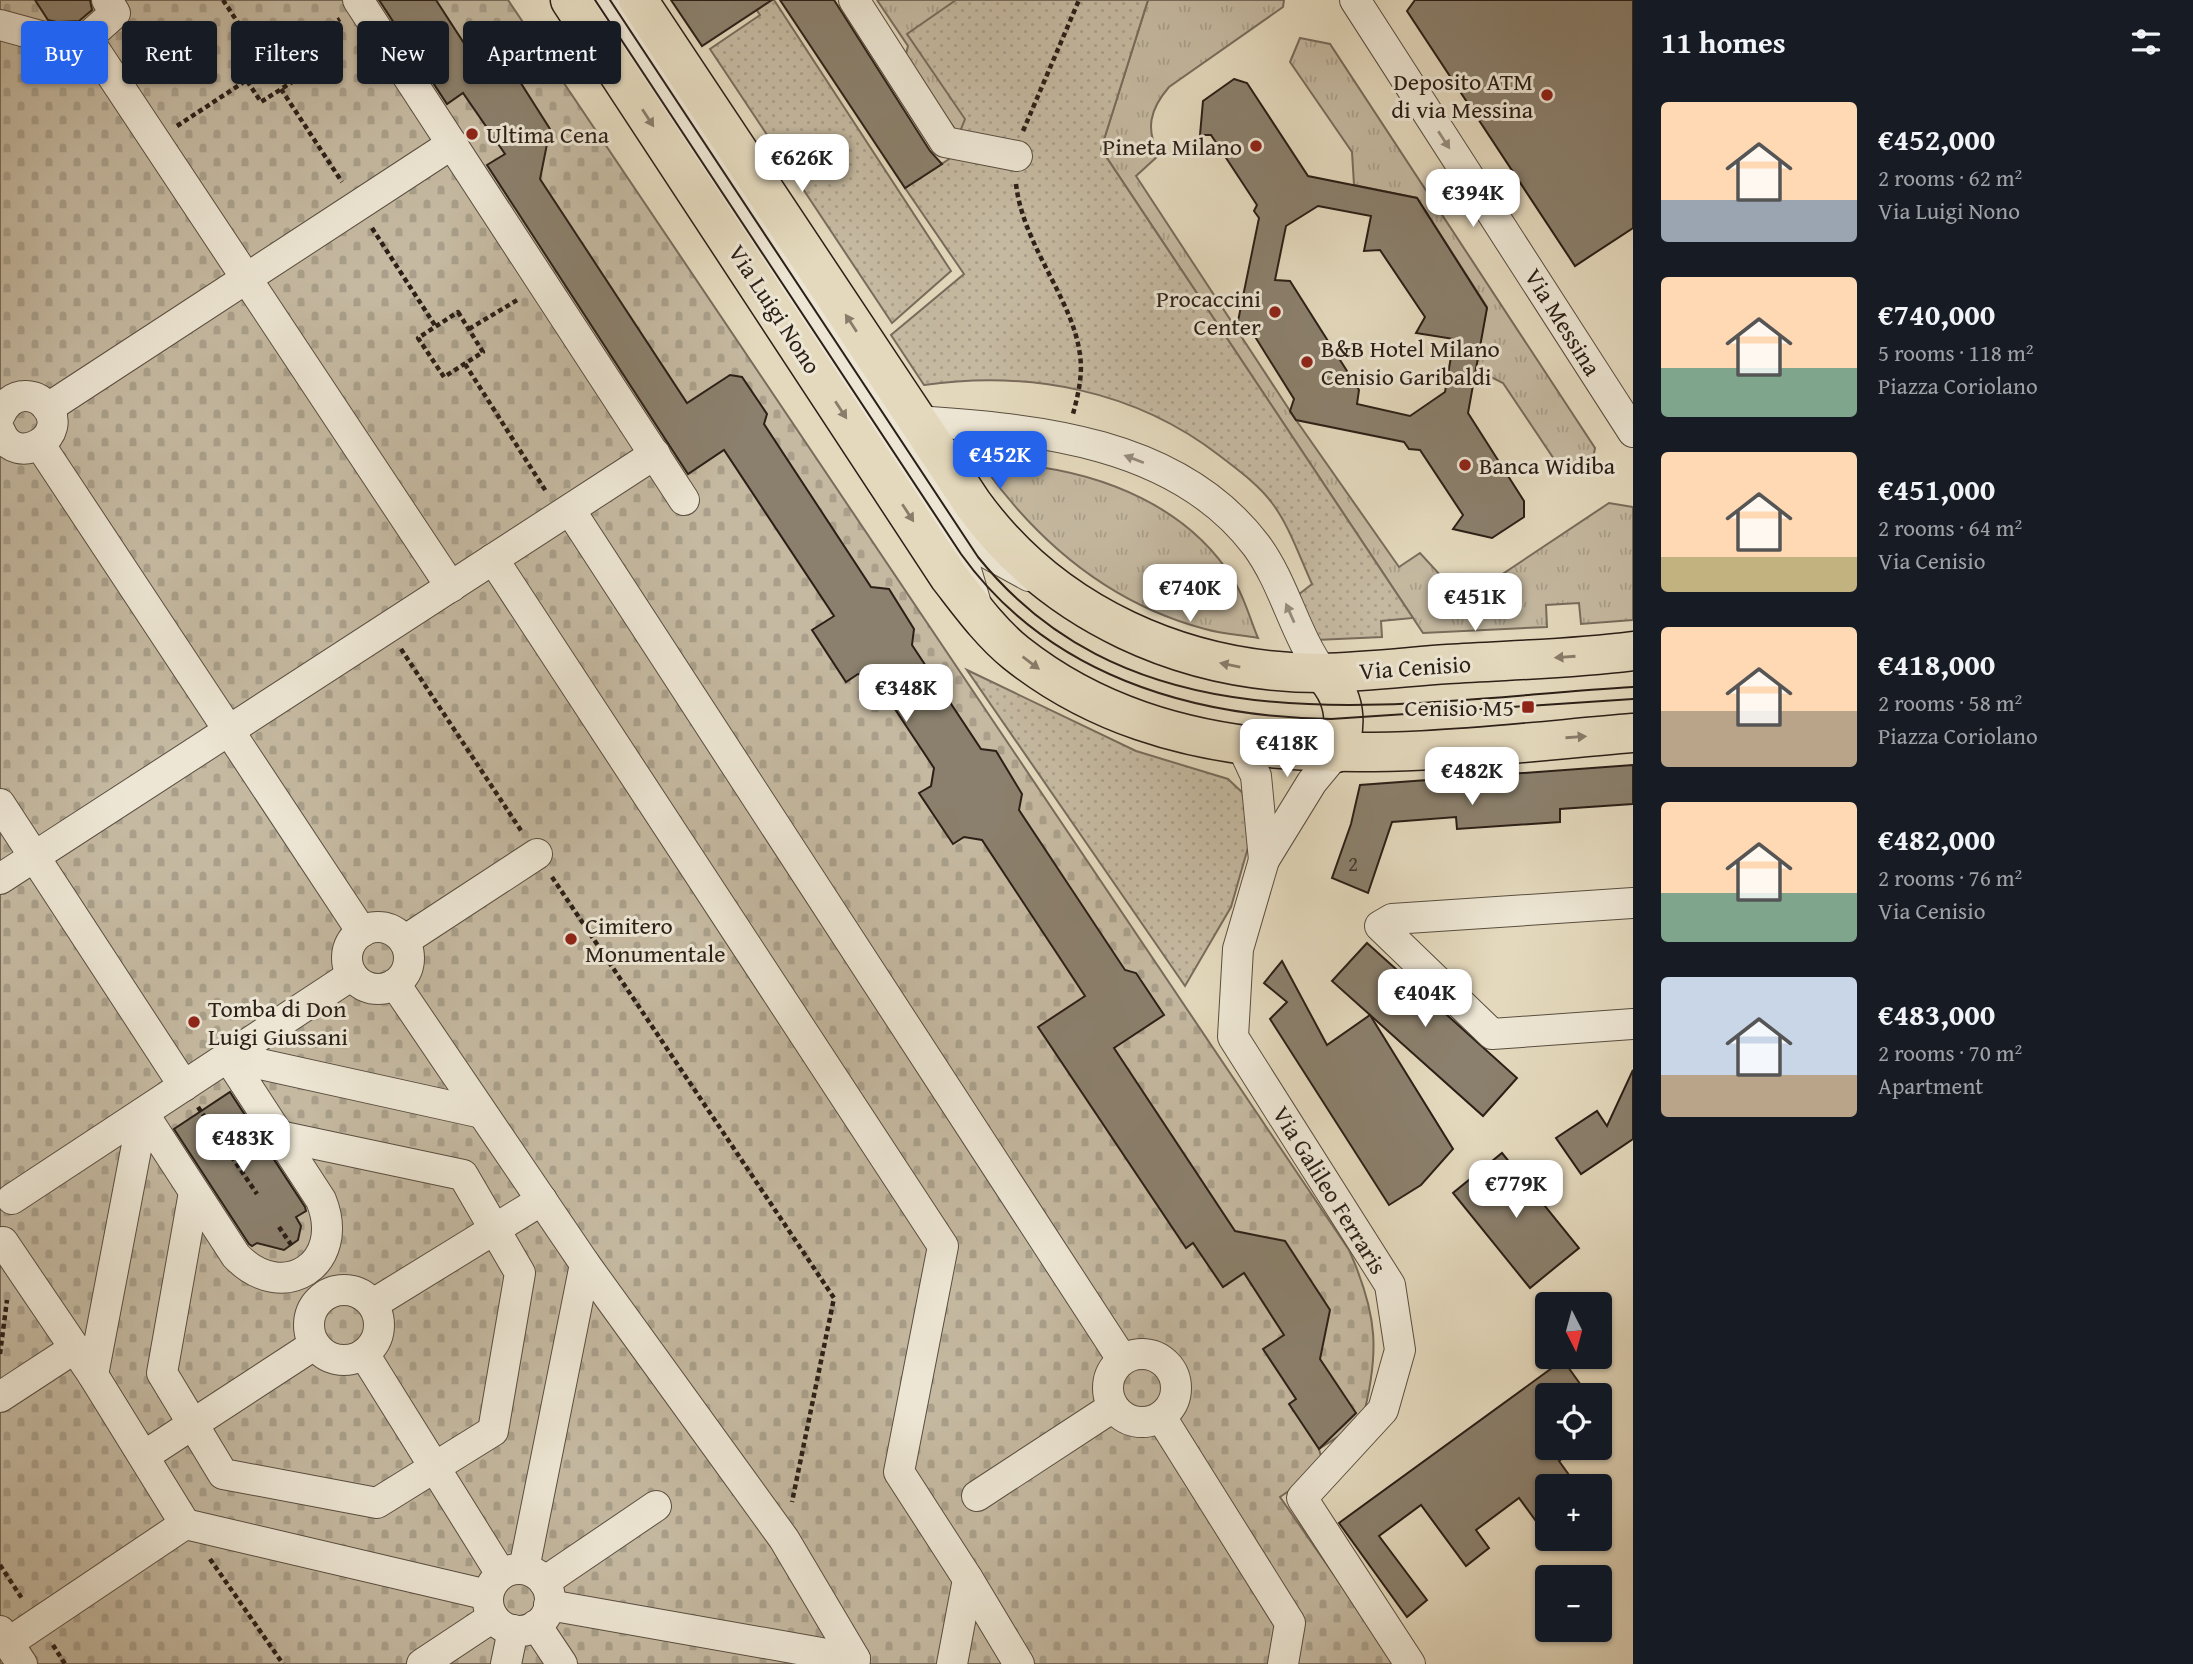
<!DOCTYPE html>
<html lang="en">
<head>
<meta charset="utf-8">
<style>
	body { margin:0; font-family:"Gentium Book Plus",serif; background:#242831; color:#f1f3f6; height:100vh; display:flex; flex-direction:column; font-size:26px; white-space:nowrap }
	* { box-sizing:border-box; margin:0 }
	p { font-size:23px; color:#9ea1a6 }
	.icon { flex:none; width:38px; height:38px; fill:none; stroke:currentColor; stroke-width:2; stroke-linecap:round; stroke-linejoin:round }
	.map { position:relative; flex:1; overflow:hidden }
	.sheet { display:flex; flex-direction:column; background:#171b24; width:560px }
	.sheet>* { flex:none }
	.top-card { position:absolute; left:21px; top:21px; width:665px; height:63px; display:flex; gap:14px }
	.needle { width:46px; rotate:174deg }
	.buttons { position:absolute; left:1535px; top:1292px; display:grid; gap:14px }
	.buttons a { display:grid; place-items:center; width:77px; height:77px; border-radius:7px; background:#171b24; box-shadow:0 2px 5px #0004; font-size:35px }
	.price { position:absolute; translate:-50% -60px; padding:0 16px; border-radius:14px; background:#fff; color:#222; font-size:23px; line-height:46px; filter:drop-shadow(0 2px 4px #0008) }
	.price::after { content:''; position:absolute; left:50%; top:42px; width:21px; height:16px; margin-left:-10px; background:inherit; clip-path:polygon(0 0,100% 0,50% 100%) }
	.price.current { background:#2563eb; color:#fff }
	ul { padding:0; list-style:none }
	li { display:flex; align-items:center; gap:21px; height:175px; padding:0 28px }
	li span { display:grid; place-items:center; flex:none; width:196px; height:140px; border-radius:7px; color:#555 }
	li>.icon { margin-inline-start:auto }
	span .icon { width:84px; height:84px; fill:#fffc; stroke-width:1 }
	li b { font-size:30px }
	h2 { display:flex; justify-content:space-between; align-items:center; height:84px; padding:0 28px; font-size:30px }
	.tag { padding:0 24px; border-radius:7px; background:#171b24; box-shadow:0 2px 5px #0004; font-size:24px; line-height:63px }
	.tag.current { background:#2563eb; color:#fff }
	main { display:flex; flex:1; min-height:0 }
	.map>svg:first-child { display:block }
</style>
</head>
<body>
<main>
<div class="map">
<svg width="1633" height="1664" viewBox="0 0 1633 1664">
	<defs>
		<pattern id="grass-tufts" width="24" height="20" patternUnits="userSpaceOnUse" patternTransform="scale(1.75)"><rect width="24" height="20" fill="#c5b9a1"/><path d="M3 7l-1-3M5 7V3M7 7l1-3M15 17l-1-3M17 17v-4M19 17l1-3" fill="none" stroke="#a99f8a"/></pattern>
		<pattern id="cemetery-stones" width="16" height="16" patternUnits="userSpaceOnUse" patternTransform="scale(1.75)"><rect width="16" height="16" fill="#c5b9a1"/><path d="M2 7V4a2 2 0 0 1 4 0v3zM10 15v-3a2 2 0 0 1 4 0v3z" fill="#a99f8a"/></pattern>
		<pattern id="park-dots" width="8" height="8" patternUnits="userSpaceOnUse" patternTransform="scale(1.75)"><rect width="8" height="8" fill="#c5b9a1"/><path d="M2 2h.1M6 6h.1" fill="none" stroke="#a99f8a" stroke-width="1.8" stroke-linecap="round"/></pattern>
	</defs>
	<rect width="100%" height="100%" fill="#e4d9bd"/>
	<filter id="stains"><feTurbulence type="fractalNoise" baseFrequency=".00286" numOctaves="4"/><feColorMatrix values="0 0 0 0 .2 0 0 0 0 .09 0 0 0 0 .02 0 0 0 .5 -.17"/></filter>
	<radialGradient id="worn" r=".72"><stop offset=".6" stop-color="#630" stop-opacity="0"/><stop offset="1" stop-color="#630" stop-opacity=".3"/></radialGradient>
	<!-- grass -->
	<g fill="url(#grass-tufts)" stroke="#786c5c" stroke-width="2">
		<path d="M877,0H1068L959,135L905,58L908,46Z"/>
		<path d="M1148,0H1284L1283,7L1169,87C1150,109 1145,129 1159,155L1136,176L1296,420L1399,567L1420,553L1441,576L1458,583L1492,581L1609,503L1633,507V620L1581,624L1579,603L1546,605L1547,627L1423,633L1101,149Z"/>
		<path d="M1300,38L1330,44L1595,448L1590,475L1562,471L1503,383L1475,369L1487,307L1417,198L1354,185L1352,152L1290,62Z"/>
		<path d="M1024,465C1105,474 1188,507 1233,579C1244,596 1250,619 1258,638C1241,635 1222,634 1205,629C1111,604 1040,545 984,467Z"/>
	</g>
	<!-- cemetery -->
	<path fill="url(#cemetery-stones)" stroke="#786c5c" stroke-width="2" d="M0,0H508L1349,1250C1378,1315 1380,1353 1362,1421L1319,1449L1324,1467L1280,1497L1396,1664H0Z"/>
	<!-- park -->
	<g fill="url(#park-dots)" stroke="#786c5c" stroke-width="2">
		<path d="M750,0H774L951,271L892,323L710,49L760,15Z"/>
		<path d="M956,0H1148L1101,149L1413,618L1381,621L1382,637L1316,640L1298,595L1312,584C1300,558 1289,525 1272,503C1259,485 1238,470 1220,456C1135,390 1029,370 924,385L891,335L964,274L905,188L949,159L965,119L907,34Z"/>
		<path d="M967,670L1136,751L1228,779L1246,796L1251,837L1231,907L1185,986Z"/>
	</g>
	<!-- building -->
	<g fill="#8b806d" stroke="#2b1f17" stroke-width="2" fill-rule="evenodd">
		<path d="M35,0H90L92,10L79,21L57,22L48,20Z"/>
		<path d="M379,0H436L471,54L503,55L550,129L540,179L687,403L730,375L742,377L767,414L764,424L871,587L889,589L914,629L912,645L981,749L996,751L1022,794L1019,810L1125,970L1136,973L1164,1015L1114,1048L1235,1231L1285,1241L1330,1310L1320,1359L1356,1413L1319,1449L1289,1404L1296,1399L1263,1349L1284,1335L1244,1273L1223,1287L1193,1243L1186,1248L1038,1027L1085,996L982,840L964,837L953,844L919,793L931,786L934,768L875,679L858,674L846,682L812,630L834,616L724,450L688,474L487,165L505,154L463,93L447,104Z"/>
		<path d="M671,0H772L702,46Z"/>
		<path d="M780,0H834L930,151L942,164L905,188Z"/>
		<path d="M1415,0H1633V228L1575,266L1407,11Z"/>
		<path d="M1234,79L1247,83L1308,176L1417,198L1487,308L1468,413L1524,501V517L1492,538L1453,529L1463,515L1420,450L1409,449L1404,442L1296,420L1290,411L1294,399L1254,335L1243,336L1237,326L1259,218L1254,211L1257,205L1211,135H1200L1203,101ZM1318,206L1371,216L1364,251L1380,250L1425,317L1416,333L1454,339L1445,392L1410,416L1357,404L1359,390L1290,281L1275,280L1286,226Z"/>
		<path d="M1633,765V804L1560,809V822L1457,829L1456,817L1392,822L1368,893L1332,878L1351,824L1360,785Z"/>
		<path d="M1367,943L1517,1078L1483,1116L1332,981Z"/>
		<path d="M1282,961L1327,1045L1370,1015L1453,1149L1421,1185L1389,1205L1270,1019L1287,1002L1264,983Z"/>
		<path d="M1633,1070V1139L1581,1174L1556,1138L1597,1111L1607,1126Z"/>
		<path d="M230,1092L305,1207L306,1211L296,1217L301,1226L298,1240L284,1250L257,1243L252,1246L249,1244L174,1129Z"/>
		<path d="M1502,1153L1579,1248L1530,1288L1453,1193Z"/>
		<path d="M1563,1360L1588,1395H1547V1447H1577L1559,1461L1577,1486H1547V1536L1519,1498L1476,1530L1489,1548L1466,1566L1421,1505L1379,1536L1427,1600L1407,1617L1339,1523Z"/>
	</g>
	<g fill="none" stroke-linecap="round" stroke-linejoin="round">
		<defs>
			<g id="minor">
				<path d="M358,0L684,500"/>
				<path d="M603,0L956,536L976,604"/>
				<path d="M854,0L945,142L1017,156"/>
				<path d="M1355,0L1633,432"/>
				<path d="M0,25L55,40L87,38L451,587"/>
				<path d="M87,38L115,13L107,0"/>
				<path d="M48,408L452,144"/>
				<path d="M0,415C5,404 13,396 25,396C33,396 40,399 45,405C73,434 16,471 0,431"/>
				<path d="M916,421C1036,429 1177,441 1256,545C1285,584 1294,634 1323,673"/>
				<path d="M40,445L362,932"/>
				<path d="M570,510L1122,1359"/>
				<path d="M956,536L1029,576"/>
				<path d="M493,559L943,1246L899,1472L968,1579L952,1664"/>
				<path d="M1242,746L1256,776L1264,860"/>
				<path d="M1336,753L1312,782L1264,860L1238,949L1233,1037L1390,1285L1400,1350L1383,1410L1302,1498L1410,1664"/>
				<path d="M0,804L184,1086"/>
				<path d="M0,879L655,454"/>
				<path d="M1633,903L1392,919L1380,926L1492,1034L1633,1024"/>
				<circle cx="378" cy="958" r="31"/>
				<path d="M404,941L537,854"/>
				<path d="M395,984L585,1264L784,1539L855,1659"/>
				<path d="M194,1192L162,1373L223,1474L377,1503L493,1431L520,1273L463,1175L279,1136"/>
				<path d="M12,1199L352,975"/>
				<path d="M3,1242L93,1375L185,1524"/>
				<circle cx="344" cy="1325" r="35"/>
				<path d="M373,1304L542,1200"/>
				<circle cx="1142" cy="1388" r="34"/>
				<path d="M364,1354L501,1574"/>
				<path d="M93,1375L143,1113L236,1256C283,1305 347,1264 321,1200L228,1057L482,1113"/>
				<path d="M0,1397L75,1348"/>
				<path d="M1161,1417L1290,1623L1283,1664"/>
				<path d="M144,1456L314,1345"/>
				<path d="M977,1496L1113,1407"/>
				<path d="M524,1569L585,1264"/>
				<circle cx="519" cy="1600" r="31"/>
				<path d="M968,1579L1019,1664"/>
				<path d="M544,1582L656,1506"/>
				<path d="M549,1605L855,1659L854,1664"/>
				<path d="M536,1625L562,1664"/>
				<path d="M0,1631L22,1664"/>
				<path d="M8,1643L185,1524L488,1595"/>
				<path d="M422,1664L493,1617"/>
				<path d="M506,1664L513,1630"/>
			</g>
			<g id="major">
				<path d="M570,0L949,577C970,604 990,632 1016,653C1190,791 1428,750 1633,733"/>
				<path d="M638,0L973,504C1054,615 1185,673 1321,673C1363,672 1406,667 1448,664C1509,660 1572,659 1633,651"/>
				<path d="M1323,673C1345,696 1349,724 1336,753"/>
			</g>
		</defs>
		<!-- minor casing -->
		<use href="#minor" stroke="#594e40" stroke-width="32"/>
		<!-- major casing -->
		<use href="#major" stroke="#2b1f17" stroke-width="41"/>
		<!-- path -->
		<g stroke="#2b1f17" stroke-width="4.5" stroke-dasharray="5 3.5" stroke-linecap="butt">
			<path d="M223,0L254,47"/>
			<path d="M276,34L303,75L261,102L234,61Z"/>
			<path d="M288,53L340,19"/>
			<path d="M281,89L342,182"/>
			<path d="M177,126L247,80"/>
			<path d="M1023,131L1079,0"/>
			<path d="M1016,184C1023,246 1073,299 1080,355C1083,375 1078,395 1073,414"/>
			<path d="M372,228L436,327"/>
			<path d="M458,312L483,352L444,377L418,338Z"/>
			<path d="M469,329L519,299"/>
			<path d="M465,364L547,493"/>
			<path d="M401,649L522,832"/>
			<path d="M552,877L834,1298L792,1502"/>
			<path d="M198,1107L257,1194"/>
			<path d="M279,1227L292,1246"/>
			<path d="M0,1354L7,1300"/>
			<path d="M210,1559L283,1664"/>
			<path d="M0,1565L23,1600"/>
			<path d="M53,1645L65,1664"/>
		</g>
		<!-- minor -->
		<use href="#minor" stroke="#ede6d4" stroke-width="30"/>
		<!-- major -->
		<use href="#major" stroke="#e4d9bd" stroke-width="38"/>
		<!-- tram -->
		<g stroke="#2b1f17" stroke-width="2">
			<path d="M595,0L961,554C1047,674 1189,717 1331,719L1633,699"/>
			<path d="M610,0L978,557C1141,759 1407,700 1633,687"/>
		</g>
	</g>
	<!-- one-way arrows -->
	<defs><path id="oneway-solid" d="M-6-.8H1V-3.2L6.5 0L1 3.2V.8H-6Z" transform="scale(1.75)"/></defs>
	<g fill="#887c6a">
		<use href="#oneway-solid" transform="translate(648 118) rotate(57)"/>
		<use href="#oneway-solid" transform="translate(851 323) rotate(-123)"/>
		<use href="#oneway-solid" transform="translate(841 410) rotate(57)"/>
		<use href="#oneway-solid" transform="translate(908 513) rotate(57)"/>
		<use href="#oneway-solid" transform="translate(1565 657) rotate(176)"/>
		<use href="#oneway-solid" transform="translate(1031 663) rotate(37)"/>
		<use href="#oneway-solid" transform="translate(1230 665) rotate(-169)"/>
		<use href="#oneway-solid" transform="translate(1576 737) rotate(-4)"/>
	</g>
	<g fill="#968c7f">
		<use href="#oneway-solid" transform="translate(1444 140) rotate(57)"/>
		<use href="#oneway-solid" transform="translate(1134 459) rotate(-159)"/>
		<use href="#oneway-solid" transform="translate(1290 613) rotate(-114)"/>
	</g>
	<!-- markers -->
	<g fill="#8f2418" stroke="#ede6d4" stroke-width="2.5">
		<circle cx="1547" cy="95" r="7"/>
		<circle cx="472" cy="134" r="7"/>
		<circle cx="1256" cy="146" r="7"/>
		<circle cx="1275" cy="312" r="7"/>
		<circle cx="1307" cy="362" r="7"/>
		<circle cx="1465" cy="465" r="7"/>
		<rect x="1521" y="700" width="14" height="14" rx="3.5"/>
		<circle cx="571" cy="939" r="7"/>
		<circle cx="194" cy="1022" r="7"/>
	</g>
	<g text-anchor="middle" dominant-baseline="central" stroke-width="6" stroke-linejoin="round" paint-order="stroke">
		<!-- number labels -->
		<g font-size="21" fill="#43372c">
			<text x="1353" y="863">2</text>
		</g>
		<!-- poi labels -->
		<g font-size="24" fill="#2b1f17" stroke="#ede6d4" text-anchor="start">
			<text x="1533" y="81" text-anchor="end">Deposito ATM<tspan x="1533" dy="28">di via Messina</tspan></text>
			<text x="486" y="134">Ultima Cena</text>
			<text x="1242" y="146" text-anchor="end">Pineta Milano</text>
			<text x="1261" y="298" text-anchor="end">Procaccini<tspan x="1261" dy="28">Center</tspan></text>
			<text x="1321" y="348">B&amp;B Hotel Milano<tspan x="1321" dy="28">Cenisio Garibaldi</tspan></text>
			<text x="1479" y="465">Banca Widiba</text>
			<text x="1514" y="707" text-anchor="end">Cenisio M5</text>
			<text x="585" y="925">Cimitero<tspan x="585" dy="28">Monumentale</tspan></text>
			<text x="208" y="1008">Tomba di Don<tspan x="208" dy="28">Luigi Giussani</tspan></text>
		</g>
		<!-- street labels -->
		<g font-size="24" fill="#2b1f17" stroke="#ede6d4">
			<text transform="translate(775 309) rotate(57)">Via Luigi Nono</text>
			<text transform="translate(1563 322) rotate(58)">Via Messina</text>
			<text transform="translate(1415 667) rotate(-4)">Via Cenisio</text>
			<text transform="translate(1330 1190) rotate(58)">Via Galileo Ferraris</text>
		</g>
	</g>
	<rect width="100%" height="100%" filter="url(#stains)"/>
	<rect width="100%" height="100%" fill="url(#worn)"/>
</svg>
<div class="buttons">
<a><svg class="needle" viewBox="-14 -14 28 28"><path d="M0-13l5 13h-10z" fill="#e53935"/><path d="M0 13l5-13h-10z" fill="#9ea1a6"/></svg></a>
<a><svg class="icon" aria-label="locate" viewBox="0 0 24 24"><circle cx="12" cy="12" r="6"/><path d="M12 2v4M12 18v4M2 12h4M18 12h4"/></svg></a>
<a>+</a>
<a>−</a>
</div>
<b class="price" style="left:802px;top:194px">€626K</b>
<b class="price" style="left:1473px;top:229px">€394K</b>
<b class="price current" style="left:1000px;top:491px">€452K</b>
<b class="price" style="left:1190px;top:624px">€740K</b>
<b class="price" style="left:1475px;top:633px">€451K</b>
<b class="price" style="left:906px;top:724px">€348K</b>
<b class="price" style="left:1287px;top:779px">€418K</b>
<b class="price" style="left:1472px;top:807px">€482K</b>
<b class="price" style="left:1425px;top:1029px">€404K</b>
<b class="price" style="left:243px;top:1174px">€483K</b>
<b class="price" style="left:1516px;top:1220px">€779K</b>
<div class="top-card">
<a class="tag current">Buy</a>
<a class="tag">Rent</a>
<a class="tag">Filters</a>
<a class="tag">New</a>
<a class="tag">Apartment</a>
</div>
</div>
<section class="sheet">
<h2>11 homes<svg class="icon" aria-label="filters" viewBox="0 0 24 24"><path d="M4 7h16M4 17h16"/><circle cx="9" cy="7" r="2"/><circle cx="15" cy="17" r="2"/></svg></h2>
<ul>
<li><span style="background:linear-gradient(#ffd9b3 70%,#9aa5b1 0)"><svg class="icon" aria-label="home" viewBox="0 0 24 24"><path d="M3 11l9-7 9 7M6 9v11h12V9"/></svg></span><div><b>€452,000</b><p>2 rooms · 62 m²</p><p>Via Luigi Nono</p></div></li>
<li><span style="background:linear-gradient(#ffd9b3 65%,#7fa58c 0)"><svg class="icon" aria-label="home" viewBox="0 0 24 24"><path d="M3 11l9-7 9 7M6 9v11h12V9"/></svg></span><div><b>€740,000</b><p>5 rooms · 118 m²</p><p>Piazza Coriolano</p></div></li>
<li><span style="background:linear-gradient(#ffd9b3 75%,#c2b280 0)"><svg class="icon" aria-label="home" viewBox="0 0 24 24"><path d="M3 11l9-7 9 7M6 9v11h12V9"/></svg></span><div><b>€451,000</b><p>2 rooms · 64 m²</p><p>Via Cenisio</p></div></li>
<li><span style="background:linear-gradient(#ffd9b3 60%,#b9a48a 0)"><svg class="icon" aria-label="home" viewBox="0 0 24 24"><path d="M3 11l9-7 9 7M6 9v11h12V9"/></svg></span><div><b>€418,000</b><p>2 rooms · 58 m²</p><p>Piazza Coriolano</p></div></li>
<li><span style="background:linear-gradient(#ffd9b3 65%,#7fa58c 0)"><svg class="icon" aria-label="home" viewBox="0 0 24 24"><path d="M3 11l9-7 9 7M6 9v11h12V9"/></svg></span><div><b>€482,000</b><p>2 rooms · 76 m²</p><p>Via Cenisio</p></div></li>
<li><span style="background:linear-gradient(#c9d6e8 70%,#b9a48a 0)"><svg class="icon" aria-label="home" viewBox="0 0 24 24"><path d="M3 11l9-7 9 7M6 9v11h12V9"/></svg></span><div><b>€483,000</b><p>2 rooms · 70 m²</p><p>Apartment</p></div></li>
</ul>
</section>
</main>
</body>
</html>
